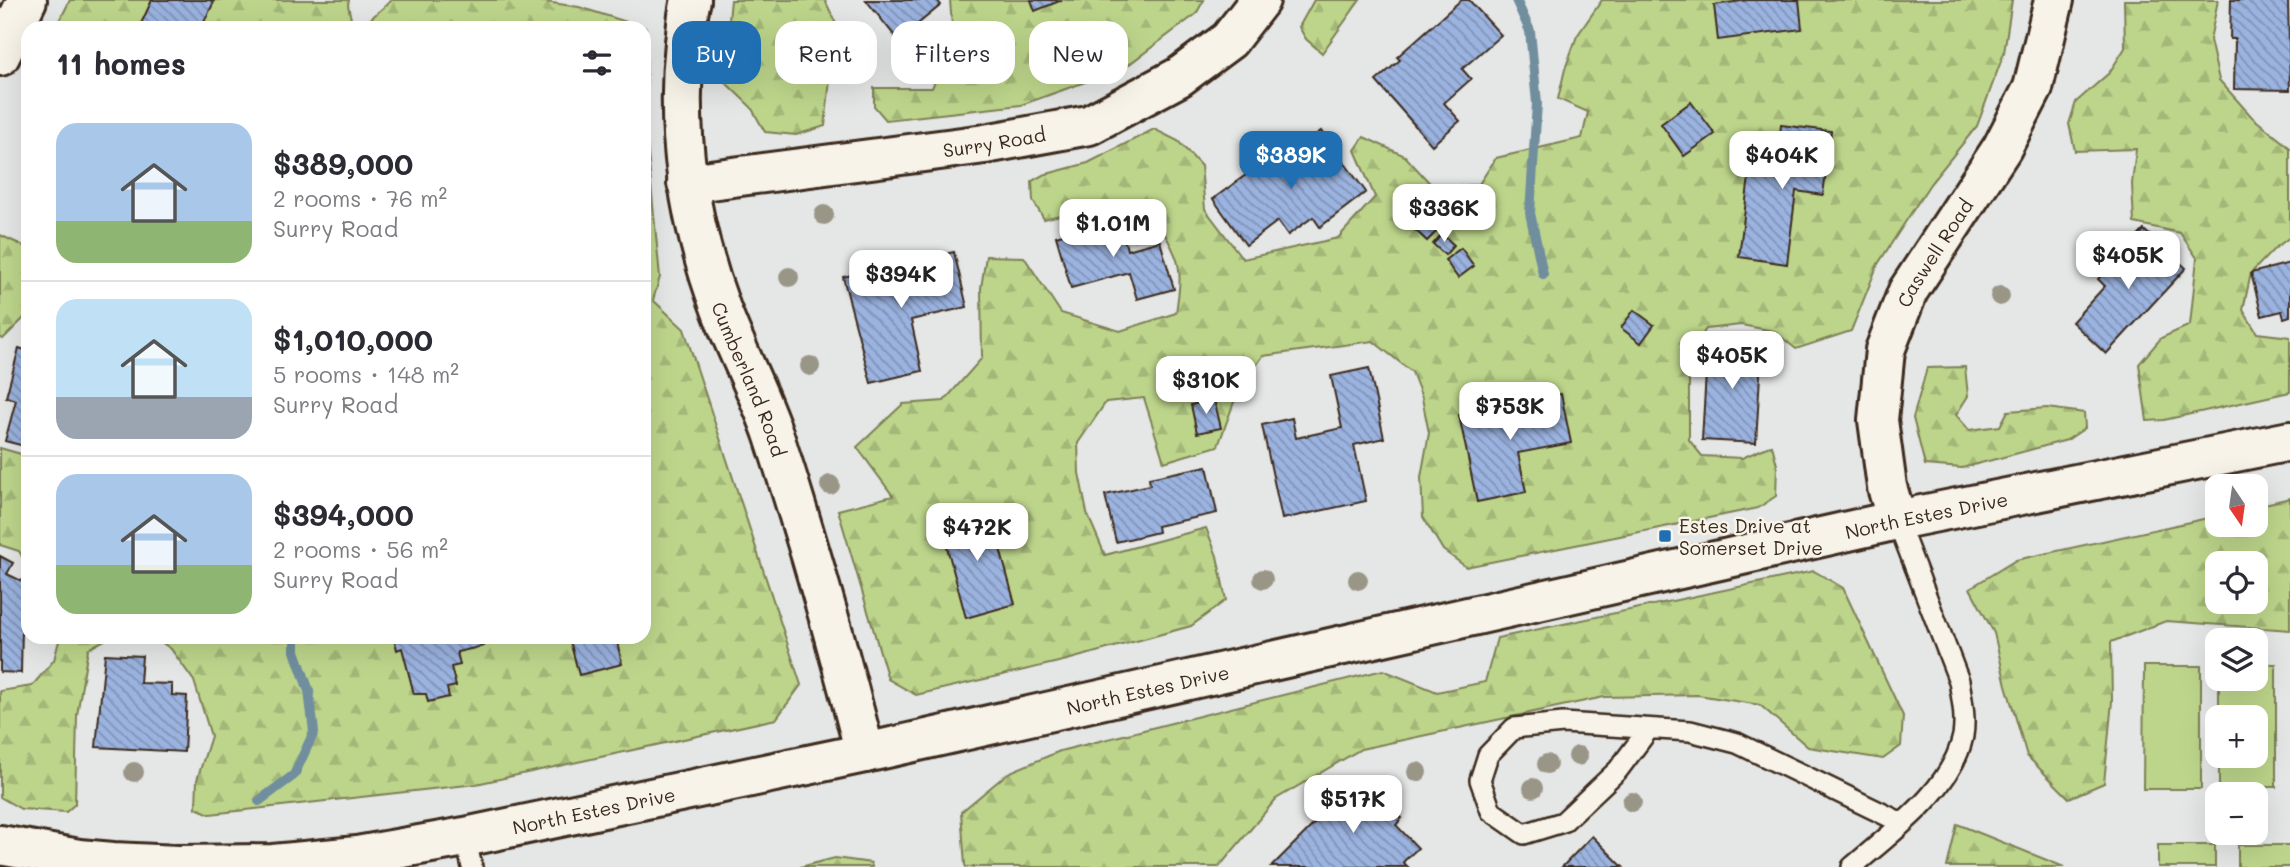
<!DOCTYPE html>
<html lang="en">
<head>
<meta charset="utf-8">
<style>
	body { margin:0; font-family:Mali,sans-serif; background:#f2f2f3; color:#2b2b33; height:100vh; display:flex; flex-direction:column; font-size:26px; white-space:nowrap }
	* { box-sizing:border-box; margin:0 }
	p { font-size:23px; color:#7c7c81 }
	.icon { flex:none; width:38px; height:38px; fill:none; stroke:currentColor; stroke-width:2; stroke-linecap:round; stroke-linejoin:round }
	.map { position:relative; flex:1; overflow:hidden }
	.panel { position:absolute; left:21px; top:21px; width:630px; height:623px; display:flex; flex-direction:column; background:#fff; border-radius:21px; box-shadow:0 7px 28px #0002 }
	.panel>* { flex:none }
	.guide { position:absolute; left:672px; top:21px; width:665px; height:63px; display:flex; gap:14px }
	.needle { width:46px; rotate:167deg }
	.tools { position:absolute; left:2205px; top:474px; display:grid; gap:14px }
	.tools a { display:grid; place-items:center; width:63px; height:63px; border-radius:14px; background:#fff; box-shadow:0 7px 28px #0002; font-size:35px }
	.price { position:absolute; translate:-50% -60px; padding:0 16px; border-radius:14px; background:#fff; color:#222; font-size:23px; line-height:46px; filter:drop-shadow(0 2px 4px #0008) }
	.price::after { content:''; position:absolute; left:50%; top:42px; width:21px; height:16px; margin-left:-10px; background:inherit; clip-path:polygon(0 0,100% 0,50% 100%) }
	.price.on { background:#1f6fb2; color:#fff }
	ul { padding:0; list-style:none }
	li { display:flex; align-items:center; gap:21px; height:175px; padding:0 35px }
	li+li { border-top:2px solid #e1e1e2 }
	li span { display:grid; place-items:center; flex:none; width:196px; height:140px; border-radius:21px; color:#555 }
	li>.icon { margin-inline-start:auto }
	span .icon { width:84px; height:84px; fill:#fffc; stroke-width:1 }
	li b { font-size:30px }
	h2 { display:flex; justify-content:space-between; align-items:center; height:84px; padding:0 35px; font-size:30px }
	.pill { padding:0 24px; border-radius:21px; background:#fff; box-shadow:0 7px 28px #0002; font-size:24px; line-height:63px }
	.pill.on { background:#1f6fb2; color:#fff }
	.map>svg:first-child { display:block }
</style>
</head>
<body>
<div class="map">
<svg width="2290" height="867" viewBox="0 0 2290 867">
	<defs>
		<pattern id="forest-firs" width="22" height="20" patternUnits="userSpaceOnUse" patternTransform="scale(1.75)"><rect width="22" height="20" fill="#bdd58b"/><path d="M5 1l3.5 6h-7zM16 11l3.5 6h-7z" fill="#a3b778"/></pattern>
		<pattern id="building-back-hatch" width="6" height="6" patternUnits="userSpaceOnUse" patternTransform="scale(1.75)"><rect width="6" height="6" fill="#9bb3e0"/><path d="M-1 5l2 2M0 0l6 6M5-1l2 2" fill="none" stroke="#8092b5"/></pattern>
	</defs>
	<rect width="100%" height="100%" fill="#e5e6e6"/>
	<filter id="ink" filterUnits="userSpaceOnUse"><feTurbulence type="fractalNoise" baseFrequency=".0143" numOctaves="2"/><feDisplacementMap in="SourceGraphic" scale="14" xChannelSelector="R" yChannelSelector="G"/><feConvolveMatrix kernelMatrix="1 2 1 2 8 2 1 2 1" color-interpolation-filters="sRGB"/></filter>
	<g filter="url(#ink)">
		<!-- forest -->
		<g fill="url(#forest-firs)" stroke="#7c8054" stroke-width="2" fill-rule="evenodd">
			<path d="M70,0H349L348,5L353,28H56Z"/>
			<path d="M392,0H532L579,7L646,28L647,143L660,277L653,300L684,329L801,685L776,719L476,784L210,814L196,808L197,780L211,736L194,681L171,649L154,637H644V28H360Z"/>
			<path d="M731,0H825L836,24L825,126L796,135L765,132L751,107L723,80Z"/>
			<path d="M950,0H1204L1196,14L1124,68L1021,105L886,120L874,106V88H932L953,39Z"/>
			<path d="M1314,0H1360L1322,53L1306,39L1299,27Z"/>
			<path d="M1602,0H2012L2004,53L1977,126L1930,184L1878,264L1851,331L1796,349L1774,331L1741,325L1706,329L1689,355V440L1702,456L1742,458L1772,445L1777,465L1776,496L1758,508L1466,567L1443,550L1423,517L1421,477L1429,433L1422,398L1412,372L1373,341L1263,356L1238,391L1218,446L1164,462L1144,398L1106,402L1078,443L1079,473L1087,513L1105,555L1206,528L1217,556L1226,600L1191,626L1067,660L916,695L888,679L838,510L893,496L857,447L903,404L944,401L982,358L981,288L986,256L1024,257L1061,313L1120,331L1176,313C1183,265 1181,263 1158,222L1134,240L1113,205L1072,212L1044,219L1033,201L1032,181L1043,175L1088,163L1154,129L1178,141L1201,166L1205,209L1243,259L1338,238L1375,197L1355,150L1364,137L1405,156L1436,190L1479,184L1496,158L1582,138L1588,112L1558,99L1565,69L1577,36Z"/>
			<path d="M2124,0H2218L2210,40L2219,80L2252,117L2290,148V237L2274,249L2251,273L2243,310L2257,333L2290,337V392L2164,420L2147,421L2139,364L2161,338L2190,325L2197,258L2180,233L2134,223L2132,184L2136,149L2075,151L2069,124L2076,102L2109,73L2125,48Z"/>
			<path d="M0,235L28,248V314L3,339L0,337Z"/>
			<path d="M1965,367L1968,396L1956,415L1969,430L2000,426L2008,411L2047,408L2084,413L2085,428L2067,440L1962,468L1925,465L1913,418L1927,368Z"/>
			<path d="M0,448L28,456V567L19,551L0,545Z"/>
			<path d="M2290,498V630L2166,621L2111,642L2112,701L2104,783L2069,798L2027,756L2006,685L1994,633L1970,588L2016,560L2217,516V525H2256V506ZM2217,564H2256V602H2217Z"/>
			<path d="M1814,571L1843,588L1903,716L1901,746L1883,759L1808,747L1760,705L1698,695L1604,697L1361,749L1276,799L1219,867H966L965,865L961,812L1008,773L1060,751L1383,670L1437,692L1485,682L1497,638Z"/>
			<path d="M60,637H110L88,649L77,715L75,804L66,812L21,809L0,797V691L32,686L54,660Z"/>
			<path d="M1957,824L2064,867H1947Z"/>
			<path d="M835,858L871,863L872,867H800Z"/>
		</g>
		<!-- pitch -->
		<g fill="#bdd58b" stroke="#7c8054" stroke-width="2">
			<path d="M2256,664H2276V787H2219V756H2256V718L2219,717V679H2256Z"/>
			<path d="M2144,666H2201V789H2143Z"/>
			<rect x="2158" y="845" width="57" height="22"/>
			<rect x="2238" y="845" width="52" height="22"/>
		</g>
		<g fill="none" stroke-linecap="round" stroke-linejoin="round">
			<!-- stream -->
			<g stroke="#708e9e" stroke-width="10">
				<path d="M1516,0L1530,31L1537,103L1530,213L1543,274"/>
				<path d="M259,801L294,775L314,732L309,691L295,651V637"/>
			</g>
		</g>
		<!-- building -->
		<g fill="url(#building-back-hatch)" stroke="#3b2a1e" stroke-width="2">
			<path d="M152,0H210L214,2L201,28H139Z"/>
			<path d="M866,0H937L941,5L898,40Z"/>
			<path d="M1031,0H1062L1035,11Z"/>
			<path d="M1461,0H1469L1501,35L1462,69L1471,79L1444,103L1460,121L1432,145L1376,81L1400,60L1397,57Z"/>
			<path d="M1748,0H1799L1802,29L1718,40L1714,5Z"/>
			<path d="M2231,0H2288L2290,90L2234,89L2235,39H2230Z"/>
			<path d="M1691,102L1715,134L1684,156L1661,124Z"/>
			<path d="M1781,125L1831,131L1823,195L1796,191L1787,264L1739,257L1752,152L1778,155Z"/>
			<path d="M1321,131L1366,192L1320,227L1313,217L1288,235L1278,221L1246,245L1213,199L1250,172L1253,176L1292,148L1294,151Z"/>
			<path d="M1119,218L1127,250L1160,241L1174,289L1137,299L1129,272L1071,288L1056,236Z"/>
			<path d="M1424,219L1438,230L1427,241L1415,230Z"/>
			<path d="M2144,230L2186,268L2106,354L2072,322L2105,286L2098,279Z"/>
			<path d="M1442,234L1454,245L1445,255L1433,244Z"/>
			<path d="M1461,248L1474,266L1458,278L1445,260Z"/>
			<path d="M954,252L967,307L911,320L922,371L871,383L843,277Z"/>
			<path d="M2290,263V316L2284,318L2282,311L2262,316L2251,273Z"/>
			<path d="M1634,310L1654,325L1641,343L1621,328Z"/>
			<path d="M1708,339L1762,341L1756,443L1702,440Z"/>
			<path d="M19,348L28,351V447L5,441L16,400L6,397Z"/>
			<path d="M1369,368L1384,438L1354,445L1366,501L1282,519L1262,425L1292,418L1296,438L1342,428L1331,376Z"/>
			<path d="M1561,394L1571,443L1518,453L1526,492L1477,502L1459,415Z"/>
			<path d="M1214,399L1221,428L1197,433L1191,405Z"/>
			<path d="M1207,466L1217,513L1157,526L1158,532L1116,542L1105,495L1150,485L1149,478Z"/>
			<path d="M989,508L1015,604L966,618L940,521Z"/>
			<path d="M0,556L13,563L7,574L24,582L23,602H28V628H22L21,673L0,672Z"/>
			<path d="M394,637H482L484,646L457,652L460,665L451,667L456,686L447,688L449,697L428,702L426,694H414L402,648L397,650Z"/>
			<path d="M567,637H616L622,664L579,675L570,641L568,642Z"/>
			<path d="M105,654L142,656L140,683L172,684V695L187,696L184,752L96,747Z"/>
			<path d="M1361,777L1402,818L1396,825L1418,848L1403,862L1408,867H1271Z"/>
			<path d="M1592,836L1623,867H1562Z"/>
		</g>
		<g fill="none" stroke-linecap="round" stroke-linejoin="round">
			<defs>
				<g id="service">
					<path d="M1648,730L1618,770L1563,822L1524,834L1491,811L1480,780L1488,755L1514,728L1563,723L1690,731L1737,743L1902,823"/>
					<path d="M465,837L472,867"/>
					<path d="M1852,867C1892,832 1952,790 1963,736C1966,718 1962,699 1959,681L1897,520"/>
				</g>
				<g id="minor">
					<path id="s1" d="M691,0C687,14 687,28 685,42C675,131 689,224 721,309C737,352 759,392 774,436C808,541 838,646 865,753"/>
					<path d="M0,56L27,0"/>
					<path id="s2" d="M687,183L985,144L1089,125L1179,77L1229,40L1260,0"/>
					<path id="s3" d="M1897,520L1887,487L1878,420L1885,350L1908,291L2002,148L2033,88L2054,0"/>
				</g>
				<g id="secondary">
					<path id="s4" d="M0,845L79,859L113,862L178,865L273,864L357,856L465,837L865,753L1897,520L2290,441"/>
				</g>
			</defs>
			<!-- service casing -->
			<use href="#service" stroke="#3b2a1e" stroke-width="24"/>
			<!-- minor casing -->
			<use href="#minor" stroke="#3b2a1e" stroke-width="44"/>
			<!-- secondary casing -->
			<use href="#secondary" stroke="#3b2a1e" stroke-width="44"/>
			<!-- service -->
			<use href="#service" stroke="#f7f3e8" stroke-width="19"/>
			<!-- minor -->
			<use href="#minor" stroke="#f7f3e8" stroke-width="38"/>
			<!-- secondary -->
			<use href="#secondary" stroke="#f7f3e8" stroke-width="38"/>
		</g>
		<!-- trees -->
		<g fill="#9a9687">
			<circle cx="824" cy="215" r="10"/>
			<circle cx="789" cy="277" r="10"/>
			<circle cx="2000" cy="296" r="10"/>
			<circle cx="810" cy="366" r="10"/>
			<circle cx="830" cy="485" r="10"/>
			<circle cx="1263" cy="579" r="10"/>
			<circle cx="1358" cy="580" r="10"/>
			<circle cx="1578" cy="756" r="10"/>
			<circle cx="1547" cy="764" r="10"/>
			<circle cx="134" cy="772" r="10"/>
			<circle cx="1417" cy="772" r="10"/>
			<circle cx="1533" cy="788" r="10"/>
			<circle cx="1632" cy="802" r="10"/>
		</g>
	</g>
	<!-- markers -->
	<rect fill="#1f6fb2" stroke="#f7f3e8" stroke-width="2.5" x="1658" y="529" width="14" height="14" rx="3.5"/>
	<g text-anchor="middle" dominant-baseline="central" stroke-width="5" stroke-linejoin="round" paint-order="stroke">
		<!-- street labels -->
		<g font-size="19" fill="#3b2a1e" stroke="#f7f3e8">
			<text stroke="none"><textPath href="#s2" startOffset="310">Surry Road</textPath></text>
			<text stroke="none"><textPath href="#s3" startOffset="282">Caswell Road</textPath></text>
			<text stroke="none"><textPath href="#s1" startOffset="390">Cumberland Road</textPath></text>
			<text stroke="none"><textPath href="#s4" startOffset="1965">North Estes Drive</textPath></text>
			<text stroke="none"><textPath href="#s4" startOffset="1167">North Estes Drive</textPath></text>
			<text stroke="none"><textPath href="#s4" startOffset="600">North Estes Drive</textPath></text>
		</g>
		<!-- poi labels -->
		<g font-size="19" fill="#3b2a1e" stroke="#f7f3e8" text-anchor="start">
			<text x="1679" y="525">Estes Drive at<tspan x="1679" dy="22">Somerset Drive</tspan></text>
		</g>
	</g>
</svg>
<div class="tools">
<a><svg class="needle" viewBox="-14 -14 28 28"><path d="M0-13l5 13h-10z" fill="#e53935"/><path d="M0 13l5-13h-10z" fill="#7c7c81"/></svg></a>
<a><svg class="icon" aria-label="locate" viewBox="0 0 24 24"><circle cx="12" cy="12" r="6"/><path d="M12 2v4M12 18v4M2 12h4M18 12h4"/></svg></a>
<a><svg class="icon" aria-label="layers" viewBox="0 0 24 24"><path d="M12 4l9 5-9 5-9-5zM3 14l9 5 9-5"/></svg></a>
<a>+</a>
<a>−</a>
</div>
<b class="price on" style="left:1291px;top:191px">$389K</b>
<b class="price" style="left:1782px;top:191px">$404K</b>
<b class="price" style="left:1444px;top:244px">$336K</b>
<b class="price" style="left:1113px;top:259px">$1.01M</b>
<b class="price" style="left:2128px;top:291px">$405K</b>
<b class="price" style="left:901px;top:310px">$394K</b>
<b class="price" style="left:1732px;top:391px">$405K</b>
<b class="price" style="left:1206px;top:416px">$310K</b>
<b class="price" style="left:1510px;top:442px">$753K</b>
<b class="price" style="left:977px;top:563px">$472K</b>
<b class="price" style="left:1353px;top:835px">$517K</b>
<div class="guide">
<a class="pill on">Buy</a>
<a class="pill">Rent</a>
<a class="pill">Filters</a>
<a class="pill">New</a>
</div>
<section class="panel">
<h2>11 homes<svg class="icon" aria-label="filters" viewBox="0 0 24 24"><path d="M4 7h16M4 17h16"/><circle cx="9" cy="7" r="2"/><circle cx="15" cy="17" r="2"/></svg></h2>
<ul>
<li><span style="background:linear-gradient(#a9c7e8 70%,#8fb573 0)"><svg class="icon" aria-label="home" viewBox="0 0 24 24"><path d="M3 11l9-7 9 7M6 9v11h12V9"/></svg></span><div><b>$389,000</b><p>2 rooms · 76 m²</p><p>Surry Road</p></div></li>
<li><span style="background:linear-gradient(#bfe0f5 70%,#9aa5b1 0)"><svg class="icon" aria-label="home" viewBox="0 0 24 24"><path d="M3 11l9-7 9 7M6 9v11h12V9"/></svg></span><div><b>$1,010,000</b><p>5 rooms · 148 m²</p><p>Surry Road</p></div></li>
<li><span style="background:linear-gradient(#a9c7e8 65%,#8fb573 0)"><svg class="icon" aria-label="home" viewBox="0 0 24 24"><path d="M3 11l9-7 9 7M6 9v11h12V9"/></svg></span><div><b>$394,000</b><p>2 rooms · 56 m²</p><p>Surry Road</p></div></li>
</ul>
</section>
</div>
</body>
</html>
